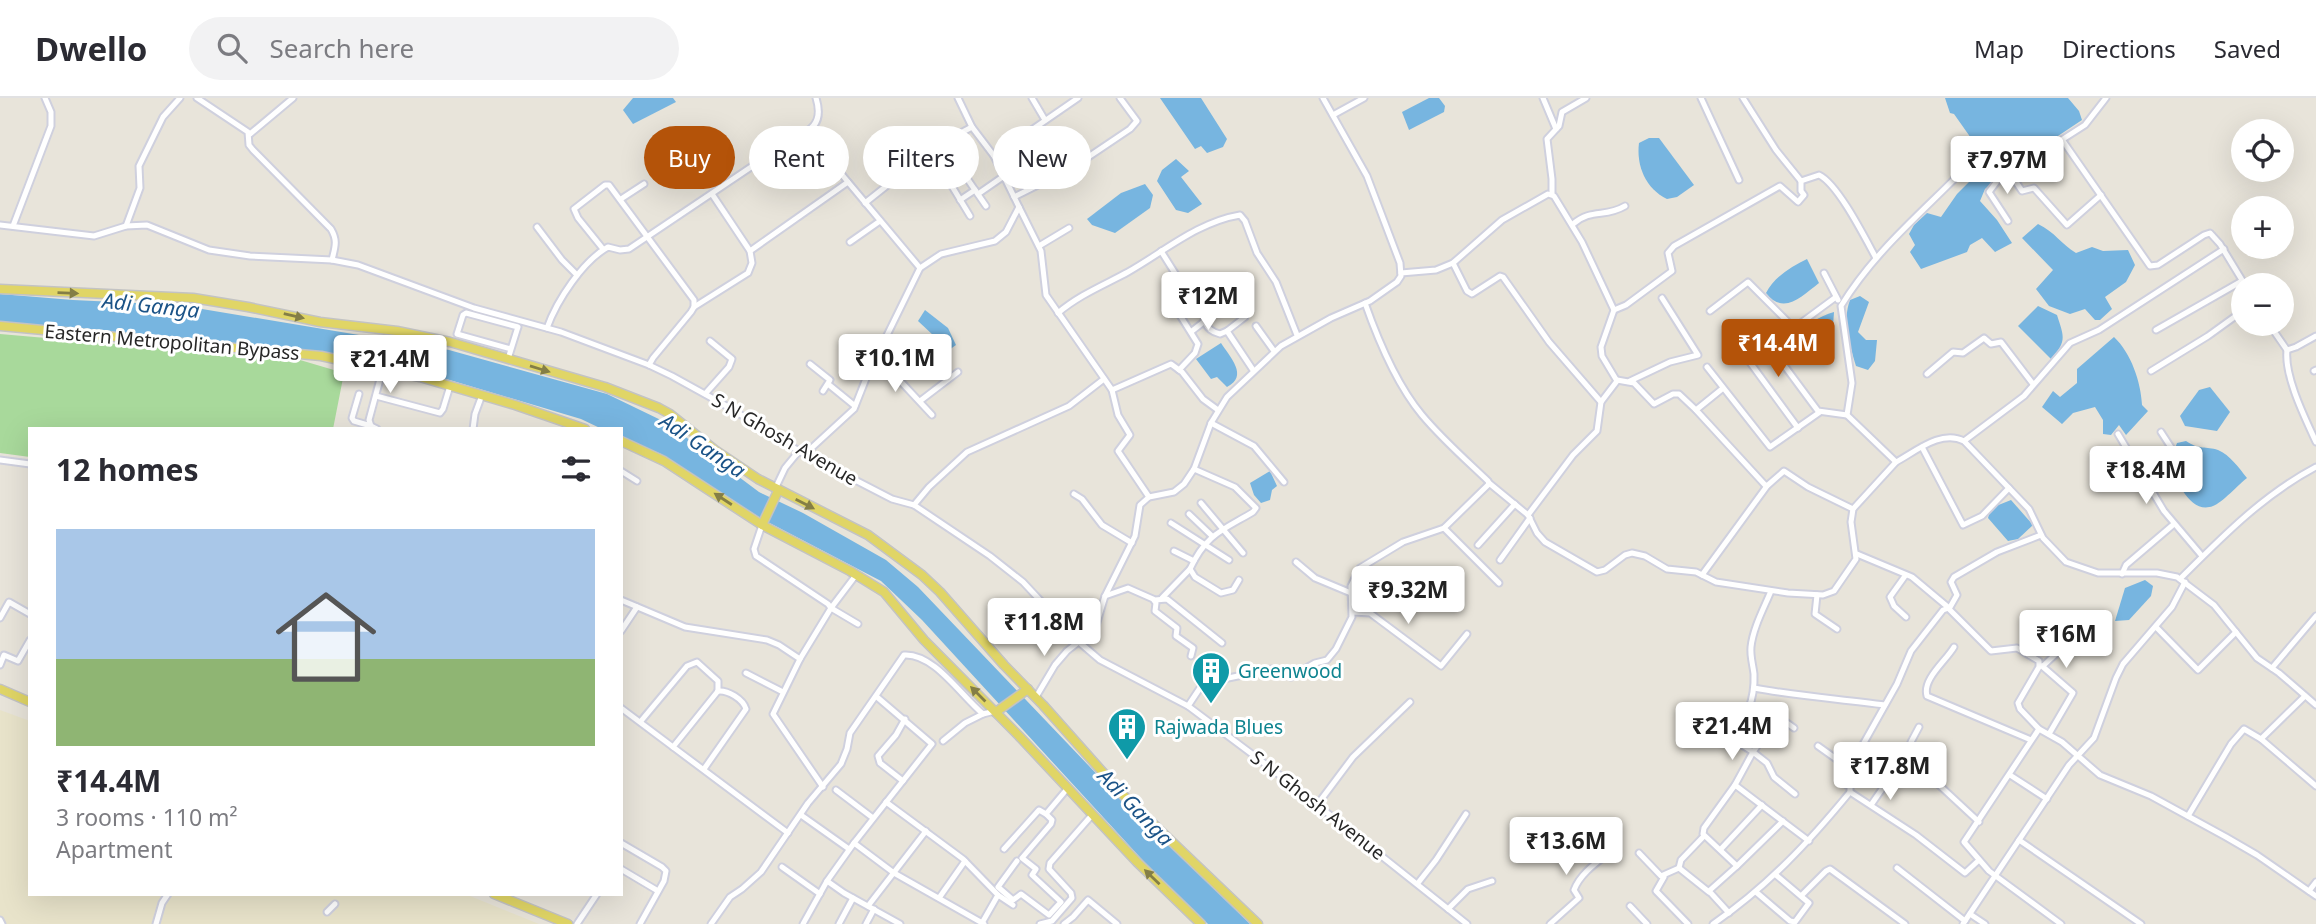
<!DOCTYPE html>
<html lang="en">
<head>
<meta charset="utf-8">
<style>
	body { margin:0; font-family:"Noto Sans",sans-serif; background:#f2f2f3; color:#2b2b33; height:100vh; display:flex; flex-direction:column; font-size:26px; white-space:nowrap }
	* { box-sizing:border-box; margin:0 }
	p { font-size:23px; color:#7c7c81 }
	.icon { flex:none; width:38px; height:38px; fill:none; stroke:currentColor; stroke-width:2; stroke-linecap:round; stroke-linejoin:round }
	.map { position:relative; flex:1; overflow:hidden }
	.drawer { position:absolute; left:28px; top:329px; width:595px; height:469px; display:flex; flex-direction:column; background:#fff; border-radius:0px; box-shadow:0 7px 28px #0002 }
	.drawer>* { flex:none }
	.hud { position:absolute; left:644px; top:28px; width:665px; height:63px; display:flex; gap:14px }
	.fabs { position:absolute; left:2231px; top:21px; display:grid; gap:14px }
	.fabs a { display:grid; place-items:center; width:63px; height:63px; border-radius:50%; background:#fff; box-shadow:0 7px 28px #0002; font-size:35px }
	.price { position:absolute; translate:-50% -60px; padding:0 16px; border-radius:7px; background:#fff; color:#222; font-size:23px; line-height:46px; filter:drop-shadow(0 2px 4px #0008) }
	.price::after { content:''; position:absolute; left:50%; top:42px; width:21px; height:16px; margin-left:-10px; background:inherit; clip-path:polygon(0 0,100% 0,50% 100%) }
	.price.active { background:#b45309; color:#fff }
	ul { padding:0; list-style:none }
	li { display:grid; align-content:center; gap:14px; height:371px; padding:0 28px }
	li span { display:grid; place-items:center; height:217px; border-radius:0px; color:#555 }
	li>.icon { margin-inline-start:auto }
	span .icon { width:126px; height:126px; fill:#fffc; stroke-width:1 }
	li b { font-size:30px }
	h2 { display:flex; justify-content:space-between; align-items:center; height:84px; padding:0 28px; font-size:30px }
	.tag { padding:0 24px; border-radius:32px; background:#fff; box-shadow:0 7px 28px #0002; font-size:24px; line-height:63px }
	.tag.active { background:#b45309; color:#fff }
	header { display:flex; align-items:center; gap:42px; box-sizing:border-box; height:98px; padding:0 35px; background:#fff; border-bottom:2px solid #e1e1e2 }
	header strong { font-size:33px }
	nav { display:flex; gap:38px; margin-inline-start:auto; font-size:24px }
	.search { width:490px; height:63px; background:#f2f2f3; display:flex; align-items:center; gap:18px; box-sizing:border-box; padding:0 24px; border-radius:38px; color:#7c7c81; font-size:26px }
	.map>svg:first-child { display:block }
</style>
</head>
<body>
<header>
<strong>Dwello</strong>
<div class="search"><svg class="icon" aria-label="search" viewBox="0 0 24 24"><circle cx="10" cy="10" r="6"/><path d="M15 15l6 6"/></svg>Search here</div>
<nav><a>Map</a><a>Directions</a><a>Saved</a></nav>
</header>
<div class="map">
<svg width="2316" height="826" viewBox="0 0 2316 826">
	<rect width="100%" height="100%" fill="#e8e4da"/>
	<!-- education -->
	<path fill="#e8e3ca" d="M0,612L30,623V796H465L539,826H0Z"/>
	<!-- green -->
	<path fill="#a8d99b" d="M0,236L300,262L344,275L333,331H30V359L0,355Z"/>
	<!-- water -->
	<g fill="#77b5e0">
		<path d="M633,0H673L676,4L633,26L623,12Z"/>
		<path d="M1160,0H1201L1227,41L1223,49L1207,55L1201,48L1195,51Z"/>
		<path d="M1429,0H1439L1445,8L1444,14L1409,32L1402,14Z"/>
		<path d="M1945,0H2068L2079,13L2082,22L2028,58L2005,68L1995,59L1992,46L1978,50L1954,16L1950,15Z"/>
		<path d="M1649,40H1659L1694,87L1677,99L1667,101C1646,91 1636,68 1639,45Z"/>
		<path d="M1176,61L1189,73L1181,79L1202,106L1188,115L1176,112L1157,83L1162,72Z"/>
		<path d="M1990,63L2003,75L1985,91L1980,103L1997,122L2012,145L1995,154L1982,140L1970,147L1967,154L1921,171L1910,154L1915,147L1909,136L1914,127L1927,115L1941,119L1957,96Z"/>
		<path d="M1145,86L1153,97L1150,110L1115,135L1092,127L1087,121L1121,95Z"/>
		<path d="M2038,126C2055,134 2061,146 2076,155L2092,149L2103,153L2128,152L2135,167L2126,184L2105,199L2112,211L2100,222H2095L2085,211L2070,216L2049,208L2036,191L2053,172L2022,140Z"/>
		<path d="M1807,161L1819,185C1802,198 1784,218 1766,195C1774,179 1792,168 1807,161Z"/>
		<path d="M0,196L73,202L178,207L449,252L607,296L667,325L759,394L803,415L886,462L918,489L1111,691L1250,826H1208L1148,768L922,522L881,483L762,421L661,356L621,339V331H602L581,321L443,280L315,253L0,226Z"/>
		<path d="M1860,198L1869,204L1858,234L1866,242H1877L1875,263L1868,272L1856,268C1850,247 1842,223 1850,202Z"/>
		<path d="M2038,208L2057,217C2064,239 2067,243 2051,261L2018,228Z"/>
		<path d="M925,212L948,230L956,247L949,252L918,223Z"/>
		<path d="M1834,214L1832,243L1801,252L1799,240C1806,227 1819,218 1834,214Z"/>
		<path d="M2114,239C2131,255 2141,284 2142,307L2148,313L2126,337L2119,327L2111,337L2103,336V322L2095,309L2073,315L2062,326L2042,309L2053,293L2060,299L2077,285V271Z"/>
		<path d="M1221,245C1230,259 1249,278 1227,289L1217,279L1211,281L1196,261Z"/>
		<path d="M2210,289L2230,314L2217,333L2185,328L2180,318L2199,292Z"/>
		<path d="M2186,343C2199,352 2206,348 2218,352C2230,357 2239,370 2247,380C2239,386 2222,405 2213,408C2190,417 2177,382 2169,367L2177,345Z"/>
		<path d="M1270,373L1277,388L1272,392L1270,402L1261,405L1254,397L1250,385Z"/>
		<path d="M2011,402L2033,427L2018,441L2008,443L1988,420L1991,410Z"/>
		<path d="M2145,482L2153,488L2151,498L2129,522L2115,523L2125,490Z"/>
	</g>
	<g fill="none" stroke-linecap="round" stroke-linejoin="round">
		<defs>
			<g id="minor">
				<path d="M197,0L248,34L249,47L253,52L331,131C338,143 335,149 332,162"/>
				<path d="M958,0L972,29L994,58L1019,109"/>
				<path d="M1032,0L1045,22"/>
				<path d="M1543,0L1556,31"/>
				<path d="M1701,0L1739,82"/>
				<path d="M1743,0L1776,52L1801,83"/>
				<path d="M2106,0L2085,27L2013,73L2004,74L1986,59L1975,60C1928,110 1878,148 1841,208L1852,285L1847,317L1896,364C1915,354 1941,331 1964,343L2029,411L2043,440L2066,464L2098,475H2157L2177,479L2214,507L2257,560L2279,575L2316,607"/>
				<path d="M1333,17L1364,0"/>
				<path d="M807,34L848,84"/>
				<path d="M250,36L293,0"/>
				<path d="M2063,43L2150,168L2158,167L2204,137L2210,135L2220,146L2245,187"/>
				<path d="M994,58L1078,0"/>
				<path d="M2004,74L1989,94L2008,123"/>
				<path d="M2010,75L2022,93L2034,90L2067,127L2101,97"/>
				<path d="M964,76L986,108"/>
				<path d="M950,85L970,118"/>
				<path d="M712,96L750,153"/>
				<path d="M978,96L1004,78"/>
				<path d="M1552,96V81L1547,41L1559,28L1562,14L1586,0"/>
				<path d="M1014,99L1072,70L1130,31L1137,23L1120,0"/>
				<path d="M621,101L644,86"/>
				<path d="M960,102L975,92"/>
				<path d="M865,105L938,47L972,29"/>
				<path d="M1573,126C1592,110 1605,120 1625,108"/>
				<path d="M0,127L94,138L126,128L147,127L209,152L250,158L332,162L358,167L474,210L561,234L649,267L672,278L730,310L799,353L892,401L914,407L990,458L1023,484L1079,544L1100,562L1188,608L1272,671L1467,826"/>
				<path d="M13,128L51,28V14L45,0"/>
				<path d="M126,128L140,90L139,68L163,19L180,0"/>
				<path d="M537,129L562,162L577,177"/>
				<path d="M850,144L880,123"/>
				<path d="M1039,148L1069,130"/>
				<path d="M603,151L578,120L574,111L605,87H609L694,202V209L691,214L653,260L649,267"/>
				<path d="M1161,153L1183,188L1184,193L1173,206L1198,246L1195,255L1179,272"/>
				<path d="M1453,165L1467,193L1472,196L1500,178L1503,179L1549,244L1601,304"/>
				<path d="M920,170L941,156L995,143L1006,134L1019,109L1041,153L1046,197L1112,292"/>
				<path d="M1401,175L1436,172L1453,165L1502,122L1548,96L1554,98L1582,144L1614,212L1601,249L1602,258L1617,283L1601,304L1597,333L1573,357L1528,417"/>
				<path d="M1824,175L1838,202"/>
				<path d="M694,209L748,175L752,165L750,153L848,84L920,170L867,278L854,311L805,356"/>
				<path d="M1614,212L1626,207L1672,173L1668,155L1674,148L1780,88L1798,104L1804,97L1801,93V83L1819,77C1838,86 1865,140 1876,160"/>
				<path d="M1710,213L1748,184L1794,230L1836,199"/>
				<path d="M1058,215C1079,197 1104,187 1128,174C1165,153 1198,124 1240,117L1245,123L1257,155L1276,184L1297,237"/>
				<path d="M1204,223C1208,231 1212,234 1220,236L1227,233L1253,272"/>
				<path d="M2269,226L2287,252L2296,249L2316,238"/>
				<path d="M1256,228L1274,253"/>
				<path d="M547,230C557,202 583,163 608,149L620,152L629,151L800,36C819,30 821,16 816,0"/>
				<path d="M2156,232L2242,183"/>
				<path d="M1192,233L1237,198"/>
				<path d="M1227,233L1245,219"/>
				<path d="M1766,243L1818,313L1847,317"/>
				<path d="M1738,248L1798,330"/>
				<path d="M2287,252C2284,278 2305,320 2316,344"/>
				<path d="M877,258L932,317"/>
				<path d="M508,261L517,232L518,229L466,215L463,217L457,236L511,251"/>
				<path d="M810,266L830,282L823,293"/>
				<path d="M1707,269L1770,349L1820,314"/>
				<path d="M2151,273L2208,238L2244,212"/>
				<path d="M2314,273L2316,272"/>
				<path d="M1927,276L1953,254L1963,255L1984,240L1991,246L2001,244L2033,286"/>
				<path d="M1617,282L1634,285L1654,306L1673,296H1679L1696,312"/>
				<path d="M1630,283L1670,264L1698,257L1662,200"/>
				<path d="M828,286L855,308"/>
				<path d="M1722,291L1696,312L1765,387H1768L1784,373L1808,389L1853,411"/>
				<path d="M359,296L352,320L354,323L371,328"/>
				<path d="M705,296L729,269L732,261L710,243"/>
				<path d="M376,298L440,315L443,311L450,288"/>
				<path d="M920,303L958,274"/>
				<path d="M1211,325L1254,348L1284,384"/>
				<path d="M377,331L371,328L369,322L383,270"/>
				<path d="M473,331L475,316L482,297"/>
				<path d="M2118,336L2164,413L2202,458"/>
				<path d="M1964,343L2024,298L2070,245L2099,232L2224,151"/>
				<path d="M1922,349L1963,427L1982,418L2009,390"/>
				<path d="M0,362L30,366"/>
				<path d="M1194,371L1235,389L1256,410L1253,414C1223,432 1206,436 1190,471L1195,479L1221,495L1233,492L1239,482"/>
				<path d="M621,373L637,383"/>
				<path d="M2146,383L2176,357L2161,334"/>
				<path d="M1489,385L1528,417L1537,435L1545,444L1597,474L1605,472L1625,457L1632,455L1645,458L1667,471L1696,474L1716,484L1788,495L1823,497L1834,493L1856,461L1851,424L1853,411L1896,364"/>
				<path d="M775,391L785,370L799,353"/>
				<path d="M1074,396L1082,401L1102,427L1132,445"/>
				<path d="M1149,399L1118,353L1130,337L1118,317L1112,292L1171,266L1182,274L1203,301L1218,312"/>
				<path d="M1201,405L1243,455"/>
				<path d="M914,407L929,389L967,354L1069,308L1104,281"/>
				<path d="M1189,416L1212,438"/>
				<path d="M1171,425L1229,462"/>
				<path d="M762,427L754,451L756,458L828,506L831,510L800,561L773,616L823,689"/>
				<path d="M1444,430L1499,485"/>
				<path d="M1478,447L1515,406"/>
				<path d="M1174,453L1194,463"/>
				<path d="M1500,462L1530,420"/>
				<path d="M1296,464L1315,480L1351,495"/>
				<path d="M2122,476L2126,467L2174,426"/>
				<path d="M856,477L831,510L858,526"/>
				<path d="M1702,477L1767,388"/>
				<path d="M1905,478L1890,499L1894,508L1906,519"/>
				<path d="M2180,481C2222,439 2263,397 2316,369"/>
				<path d="M1817,497L1815,516L1837,531"/>
				<path d="M1105,498L1128,490L1153,501L1156,505L1155,513L1177,530L1176,538L1193,550L1191,558"/>
				<path d="M1162,500L1190,471"/>
				<path d="M621,502L685,529L767,542L779,547L800,561"/>
				<path d="M1155,502L1167,501L1222,545"/>
				<path d="M1353,514L1370,515L1441,568L1467,536"/>
				<path d="M0,520L9,504L30,516"/>
				<path d="M2156,529L2198,572L2236,534"/>
				<path d="M621,533L637,509"/>
				<path d="M1954,549C1946,563 1922,581 1927,598L2031,642"/>
				<path d="M0,567L4,557L18,563L30,542"/>
				<path d="M2042,568L2073,595L2049,636"/>
				<path d="M2043,568L2058,554"/>
				<path d="M2272,570L2316,518"/>
				<path d="M746,575L783,594"/>
				<path d="M1754,590C1797,598 1841,601 1885,607"/>
				<path d="M718,593L673,649L788,735"/>
				<path d="M1036,599L1055,567L1067,553L1095,531L1105,498L1135,438L1140,407L1149,399L1174,394L1184,386L1194,371L1211,325L1227,299L1281,248L1331,220L1370,203L1397,184L1401,178L1400,165L1367,78L1323,0"/>
				<path d="M1188,608L1200,590L1209,584L1272,571L1291,579L1315,565L1327,562L1336,551L1352,519L1351,488L1360,470L1403,444L1444,430L1489,386L1488,383C1466,362 1442,341 1422,317C1397,287 1378,242 1365,205"/>
				<path d="M621,610L673,649"/>
				<path d="M641,623L687,568L697,564L718,583V593"/>
				<path d="M1706,624L1753,654L1767,665L1774,679L1795,696"/>
				<path d="M2039,631L2020,611L2018,605L2039,569V563L2017,550L1991,553L1949,511L1957,497L1951,484L1954,479L1997,454L2041,437"/>
				<path d="M1729,640C1747,624 1755,600 1754,576C1753,567 1750,558 1751,549C1753,530 1764,510 1771,493"/>
				<path d="M2261,641L2305,598"/>
				<path d="M943,643L965,625L983,616"/>
				<path d="M1818,648L1846,668L1852,666L1897,586L1911,553L1943,512L1949,510L1912,479L1857,456"/>
				<path d="M1909,652C1937,666 1930,659 1938,686L1979,724"/>
				<path d="M704,671L746,611C743,601 728,592 718,593"/>
				<path d="M2010,677L2047,701"/>
				<path d="M903,683L880,665L878,658L896,637L905,621"/>
				<path d="M1735,687L1753,654L1775,622L1780,620L1794,630"/>
				<path d="M836,692L873,720"/>
				<path d="M1850,694L1916,737L1965,775L1979,762"/>
				<path d="M886,704L963,761L998,797"/>
				<path d="M1317,707L1353,659L1410,604"/>
				<path d="M1871,707L1909,652L1911,644L1919,629"/>
				<path d="M801,717L849,751"/>
				<path d="M2188,718L2231,646L2244,631L2261,641L2316,688"/>
				<path d="M1783,723L1737,768L1703,736L1704,730L1735,687L1809,743"/>
				<path d="M2019,742L2141,826"/>
				<path d="M621,745L662,769L666,773L664,783L640,826"/>
				<path d="M854,745L932,646L877,599"/>
				<path d="M1004,751L1039,712L1046,716"/>
				<path d="M1721,751L1762,707"/>
				<path d="M1639,755L1661,778L1679,770L1709,794"/>
				<path d="M1017,763L998,789L1013,802L1021,796L1049,817L1061,804L1032,777L1036,771L1022,760L1051,726L1052,722L1046,716L1067,691"/>
				<path d="M782,769L820,796"/>
				<path d="M1679,770L1681,762L1704,738"/>
				<path d="M1897,770L1965,823"/>
				<path d="M621,771L658,793"/>
				<path d="M1664,779L1656,793L1688,826"/>
				<path d="M1418,785L1436,762L1466,716"/>
				<path d="M2309,793L2316,784"/>
				<path d="M1756,794L1790,823L1795,824L1809,805L1776,777"/>
				<path d="M1802,797L1826,773L1830,771L1905,826"/>
				<path d="M939,800L965,763"/>
				<path d="M868,808L926,733"/>
				<path d="M1630,808L1647,826"/>
				<path d="M1448,811L1468,791L1492,783"/>
				<path d="M327,814L335,806"/>
				<path d="M1729,815L1709,793L1737,768"/>
				<path d="M1970,816L1985,826"/>
				<path d="M0,822L2,826"/>
				<path d="M982,825L998,797L1013,807"/>
				<path d="M156,826L162,805L168,796"/>
				<path d="M577,826L597,796"/>
				<path d="M711,826L730,799L742,791L761,774L808,705L841,666L847,651L850,635L904,557C934,555 961,598 983,616L995,613"/>
				<path d="M803,826L827,783"/>
				<path d="M839,826L853,800"/>
				<path d="M866,826L874,811"/>
				<path d="M900,826L844,795L827,783L854,745L894,775L984,826"/>
				<path d="M1040,826L1052,823L1072,800L1071,795L1049,771L1050,765L1092,717"/>
				<path d="M1064,826L1073,819L1088,802L1117,826"/>
				<path d="M1550,826L1579,800L1574,792C1580,776 1596,765 1610,754"/>
				<path d="M1713,826C1767,789 1809,744 1850,694V689L1840,682L1848,669"/>
				<path d="M1963,826L2069,667L2094,640L2116,580L2123,566L2172,509L2185,484"/>
				<path d="M2061,826L1989,773L1964,744L2039,631L2062,644L2100,677L2151,698L2226,739L2257,757L2316,798"/>
			</g>
			<g id="primary">
				<path d="M0,191L193,200L248,209L320,224L397,233L450,244L605,289L659,310L670,316L715,352L758,381L868,437L922,477L940,494L1004,567L1043,607L1123,697L1258,826"/>
				<path d="M0,228L321,258L420,279L515,307L585,331"/>
				<path d="M621,343L664,363L762,427L850,473L884,494L924,542L1019,638L1137,764L1201,826"/>
				<path d="M762,427L778,393"/>
				<path d="M0,591L30,604"/>
				<path d="M996,614L1028,591"/>
				<path d="M494,796L568,826"/>
			</g>
		</defs>
		<!-- minor casing -->
		<use href="#minor" stroke="#cfd0de" stroke-width="9"/>
		<!-- primary casing -->
		<use href="#primary" stroke="#c3c3c3" stroke-width="11"/>
		<!-- minor -->
		<use href="#minor" stroke="#fff" stroke-width="5"/>
		<!-- primary -->
		<use href="#primary" stroke="#e0d566" stroke-width="8"/>
	</g>
	<!-- one-way arrows -->
	<defs><path id="oneway-solid" d="M-6-.8H1V-3.2L6.5 0L1 3.2V.8H-6Z" transform="scale(1.75)"/></defs>
	<g fill="#847e46">
		<use href="#oneway-solid" transform="translate(68 195) rotate(2)"/>
		<use href="#oneway-solid" transform="translate(294 218) rotate(13)"/>
		<use href="#oneway-solid" transform="translate(540 271) rotate(17)"/>
		<use href="#oneway-solid" transform="translate(723 401) rotate(-147)"/>
		<use href="#oneway-solid" transform="translate(805 406) rotate(27)"/>
		<use href="#oneway-solid" transform="translate(978 596) rotate(-135)"/>
		<use href="#oneway-solid" transform="translate(1152 779) rotate(-136)"/>
	</g>
	<!-- icons -->
	<defs>
		<symbol id="building-pin" viewBox="-11 -11 22 30"><path d="M0 17L-7.5 6A9.5 9.5 0 1 1 7.5 6Z" fill="#0f9aa8" stroke="#fff"/><path d="M-4-6H4V6H1V3H-1V6H-4ZM-2.5-4.3h1.7v1.8h-1.7ZM.8-4.3h1.7v1.8H.8ZM-2.5-1h1.7V.8h-1.7ZM.8-1h1.7V.8H.8Z" fill="#fff"/></symbol>
	</defs>
	<g fill-rule="evenodd">
		<use href="#building-pin" x="1189" y="551" width="44" height="60"/>
		<use href="#building-pin" x="1105" y="607" width="44" height="60"/>
	</g>
	<g text-anchor="middle" dominant-baseline="central" stroke-width="6" stroke-linejoin="round" paint-order="stroke">
		<!-- street labels -->
		<g font-size="19" fill="#272727" stroke="#fff">
			<text transform="translate(172 244) rotate(5)">Eastern Metropolitan Bypass</text>
			<text transform="translate(785 341) rotate(30)">S N Ghosh Avenue</text>
			<text transform="translate(1318 707) rotate(38)">S N Ghosh Avenue</text>
		</g>
		<!-- culture labels -->
		<g font-size="19" fill="#0d838f" stroke="#fff" text-anchor="start">
			<text x="1238" y="573">Greenwood</text>
			<text x="1154" y="629">Rajwada Blues</text>
		</g>
		<!-- water labels -->
		<g font-size="21" font-style="italic" fill="#1b5387" stroke="#fff">
			<text transform="translate(151 207) rotate(6)">Adi Ganga</text>
			<text transform="translate(703 347) rotate(34)">Adi Ganga</text>
			<text transform="translate(1136 709) rotate(46)">Adi Ganga</text>
		</g>
	</g>
</svg>
<div class="fabs">
<a><svg class="icon" aria-label="locate" viewBox="0 0 24 24"><circle cx="12" cy="12" r="6"/><path d="M12 2v4M12 18v4M2 12h4M18 12h4"/></svg></a>
<a>+</a>
<a>−</a>
</div>
<b class="price" style="left:2007px;top:98px">₹7.97M</b>
<b class="price" style="left:1208px;top:234px">₹12M</b>
<b class="price active" style="left:1778px;top:281px">₹14.4M</b>
<b class="price" style="left:895px;top:296px">₹10.1M</b>
<b class="price" style="left:390px;top:297px">₹21.4M</b>
<b class="price" style="left:2146px;top:408px">₹18.4M</b>
<b class="price" style="left:1408px;top:528px">₹9.32M</b>
<b class="price" style="left:1044px;top:560px">₹11.8M</b>
<b class="price" style="left:2066px;top:572px">₹16M</b>
<b class="price" style="left:1732px;top:664px">₹21.4M</b>
<b class="price" style="left:1890px;top:704px">₹17.8M</b>
<b class="price" style="left:1566px;top:779px">₹13.6M</b>
<div class="hud">
<a class="tag active">Buy</a>
<a class="tag">Rent</a>
<a class="tag">Filters</a>
<a class="tag">New</a>
</div>
<section class="drawer">
<h2>12 homes<svg class="icon" aria-label="filters" viewBox="0 0 24 24"><path d="M4 7h16M4 17h16"/><circle cx="9" cy="7" r="2"/><circle cx="15" cy="17" r="2"/></svg></h2>
<ul>
<li><span style="background:linear-gradient(#a9c7e8 60%,#8fb573 0)"><svg class="icon" aria-label="home" viewBox="0 0 24 24"><path d="M3 11l9-7 9 7M6 9v11h12V9"/></svg></span><div><b>₹14.4M</b><p>3 rooms · 110 m²</p><p>Apartment</p></div></li>
</ul>
</section>
</div>
</body>
</html>
